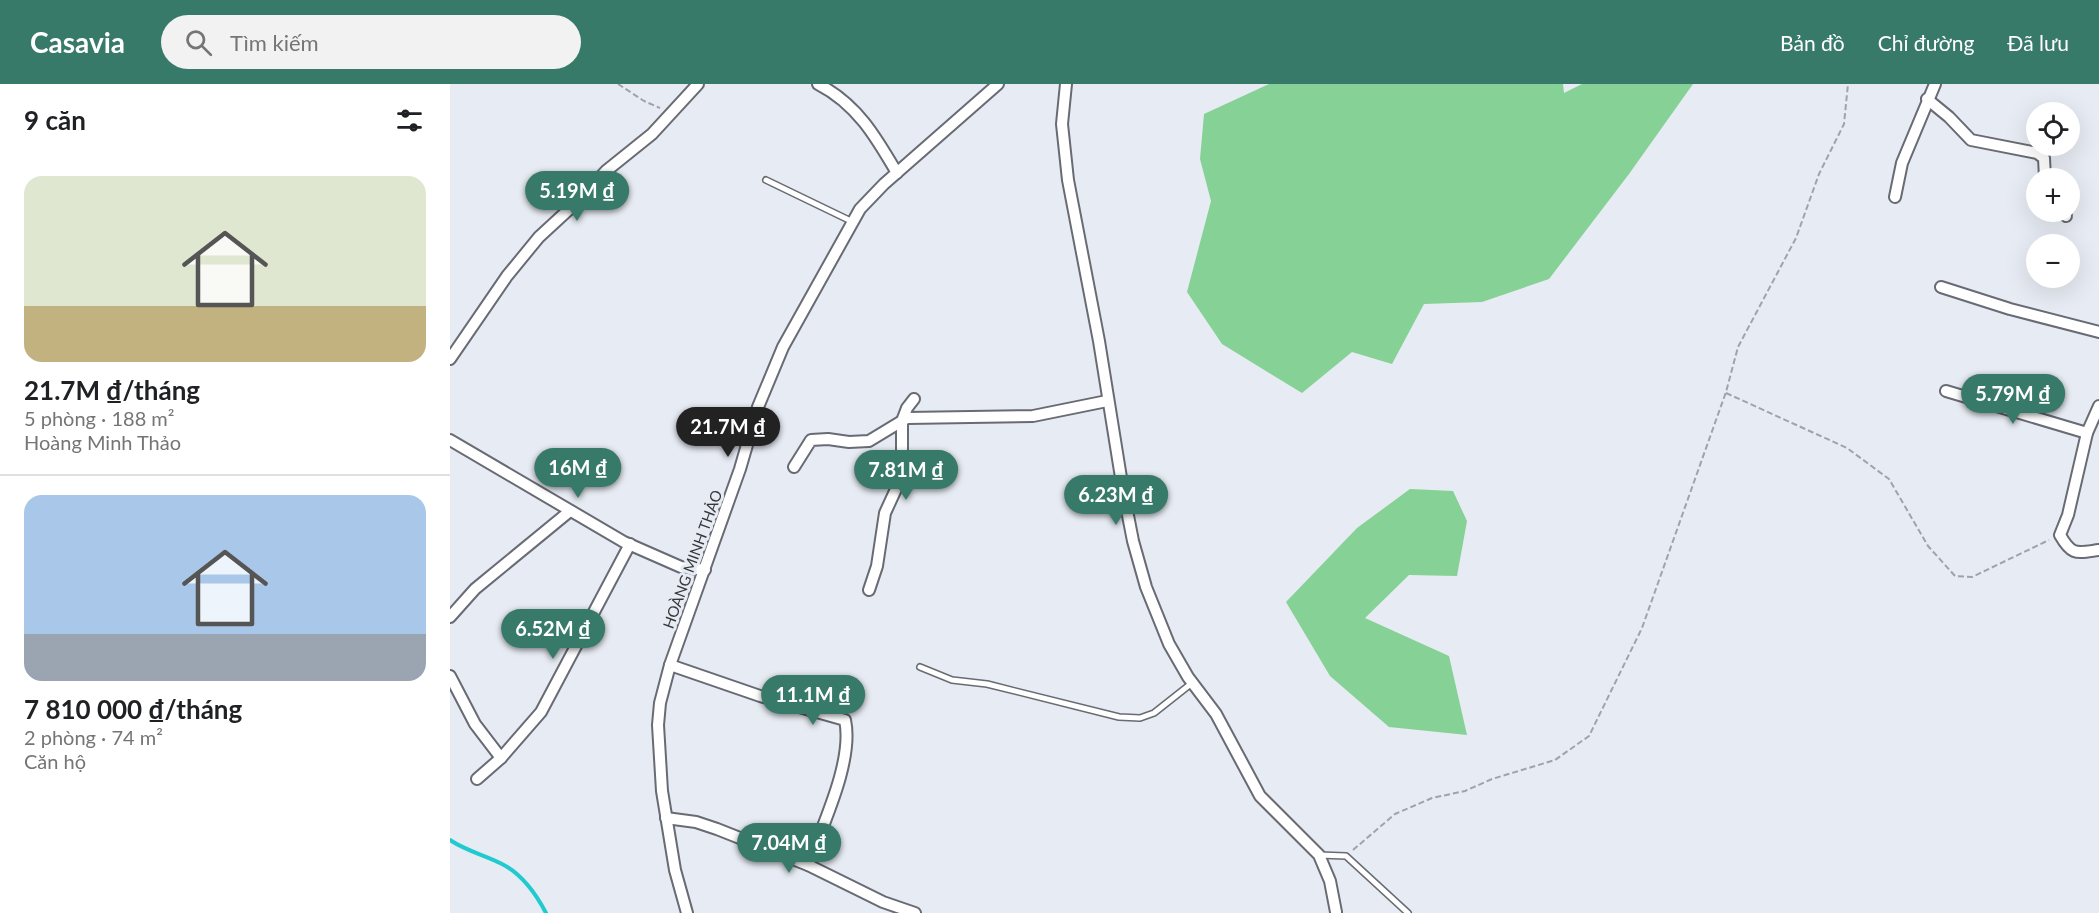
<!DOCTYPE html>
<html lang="vi">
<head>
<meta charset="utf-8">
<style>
	body { margin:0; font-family:Lato,sans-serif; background:#f2f2f2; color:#202124; height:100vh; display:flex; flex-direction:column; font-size:22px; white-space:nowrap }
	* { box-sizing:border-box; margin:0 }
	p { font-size:20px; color:#757577 }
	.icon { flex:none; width:33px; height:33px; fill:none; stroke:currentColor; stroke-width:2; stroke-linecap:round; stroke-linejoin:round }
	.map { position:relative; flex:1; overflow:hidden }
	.panel { display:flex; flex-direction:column; background:#fff; width:450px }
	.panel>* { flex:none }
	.buttons { position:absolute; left:1576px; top:18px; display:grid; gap:12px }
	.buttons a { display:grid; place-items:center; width:54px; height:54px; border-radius:50%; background:#fff; box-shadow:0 6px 24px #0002; font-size:30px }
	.price { position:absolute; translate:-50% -51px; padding:0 14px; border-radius:21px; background:#387a6a; color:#fff; font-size:20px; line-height:39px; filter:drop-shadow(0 2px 3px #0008) }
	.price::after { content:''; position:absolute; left:50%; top:36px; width:18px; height:14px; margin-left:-9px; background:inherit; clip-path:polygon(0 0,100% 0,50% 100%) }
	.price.on { background:#222; color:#fff }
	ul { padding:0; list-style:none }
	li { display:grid; align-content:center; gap:12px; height:318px; padding:0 24px }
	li+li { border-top:2px solid #e0e0e0 }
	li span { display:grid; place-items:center; height:186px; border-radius:18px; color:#555 }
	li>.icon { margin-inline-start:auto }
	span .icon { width:108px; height:108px; fill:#fffc; stroke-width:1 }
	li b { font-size:26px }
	h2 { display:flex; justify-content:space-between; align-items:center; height:72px; padding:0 24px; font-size:26px }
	header { display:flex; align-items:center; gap:36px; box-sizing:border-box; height:84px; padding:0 30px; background:#387a6a; color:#fff }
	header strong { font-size:28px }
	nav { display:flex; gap:33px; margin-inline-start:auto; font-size:21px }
	.search { width:420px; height:54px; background:#f2f2f2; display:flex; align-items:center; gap:15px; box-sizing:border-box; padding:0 21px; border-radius:33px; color:#757577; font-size:22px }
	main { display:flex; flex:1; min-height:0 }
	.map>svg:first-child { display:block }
</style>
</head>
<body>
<header>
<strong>Casavia</strong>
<div class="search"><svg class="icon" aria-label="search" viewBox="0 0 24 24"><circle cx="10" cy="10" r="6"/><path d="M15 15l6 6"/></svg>Tìm kiếm</div>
<nav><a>Bản đồ</a><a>Chỉ đường</a><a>Đã lưu</a></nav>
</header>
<main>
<section class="panel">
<h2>9 căn<svg class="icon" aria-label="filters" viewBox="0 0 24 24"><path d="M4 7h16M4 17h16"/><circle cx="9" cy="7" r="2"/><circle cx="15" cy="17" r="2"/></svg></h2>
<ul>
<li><span style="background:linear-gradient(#dfe7d0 70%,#c2b280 0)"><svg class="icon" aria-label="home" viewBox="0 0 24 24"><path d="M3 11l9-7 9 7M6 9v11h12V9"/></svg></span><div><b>21.7M ₫/tháng</b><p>5 phòng · 188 m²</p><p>Hoàng Minh Thảo</p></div></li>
<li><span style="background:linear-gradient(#a9c7e8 75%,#9aa5b1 0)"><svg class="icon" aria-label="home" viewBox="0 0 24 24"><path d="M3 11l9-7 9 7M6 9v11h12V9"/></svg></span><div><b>7 810 000 ₫/tháng</b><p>2 phòng · 74 m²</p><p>Căn hộ</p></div></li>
</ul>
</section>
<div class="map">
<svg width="1649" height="829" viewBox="0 0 1649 829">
	<rect width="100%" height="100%" fill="#e7ebf3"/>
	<!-- green -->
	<g fill="#86d195">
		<path d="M819,0H1113L1114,9L1132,0H1243L1179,90L1099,195L1032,218L974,220L942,280L902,268L852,309L772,260L737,208L761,117L750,75L754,30Z"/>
		<path d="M960,405L1003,407L1017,437L1007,492L959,491L915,534L999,572L1017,651L939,643L880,592L836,518L907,444Z"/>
	</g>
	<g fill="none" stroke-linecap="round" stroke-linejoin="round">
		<!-- stream -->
		<path stroke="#21cace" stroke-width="4" d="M0,756C16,767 35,771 52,780C72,790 86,810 96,829"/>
		<defs>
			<g id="service">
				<path d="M316,96L403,138"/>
				<path d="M470,583L502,596L537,600L669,633L690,634L704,629L742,599"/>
				<path d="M869,771L896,772L958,829"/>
			</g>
			<g id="minor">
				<path d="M368,0C407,20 426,53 447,89"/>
				<path d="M616,0L612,40L618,96L649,257L673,406L683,457L696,503L719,560L738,593L766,630L810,712L869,771L880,797L886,828"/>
				<path d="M1477,15L1499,33L1521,56L1587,69L1594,74L1595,94"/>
				<path d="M1445,113L1452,79L1485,0"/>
				<path d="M1614,128L1616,132"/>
				<path d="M1491,203L1560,225L1649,248"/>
				<path d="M0,275L57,192L89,153L127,118L156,87L202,50L248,0"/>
				<path d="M1496,307L1637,349"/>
				<path d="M1649,322L1637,349L1618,431L1610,451C1622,472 1626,469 1649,466"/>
				<path d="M0,356L174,458L231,483L255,486"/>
				<path d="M344,383L361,356L378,355L399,358L419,357L457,334L583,332L657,317"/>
				<path d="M419,506L427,482L435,429L452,392V337L457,324L464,315"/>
				<path d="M0,533L25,505L120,427"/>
				<path d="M220,581L310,612L395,636C404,677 372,742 358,781"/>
				<path d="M0,592L25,640L51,674"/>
				<path d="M27,695L51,674L91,628L180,460"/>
				<path d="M216,734L246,738L267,745L358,781L433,818L465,829"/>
				<path d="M237,829L225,786L212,707L208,641L210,619L220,581L290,385L308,323L333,263L410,125L434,100L548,0"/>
			</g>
		</defs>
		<!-- service casing -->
		<use href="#service" stroke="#686b73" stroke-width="8"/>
		<!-- minor casing -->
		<use href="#minor" stroke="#686b73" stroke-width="14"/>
		<!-- path -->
		<g stroke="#a0a3a9" stroke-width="2" stroke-dasharray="6 3" stroke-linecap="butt">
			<path d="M168,0L194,17L210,24"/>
			<path d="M1276,309L1397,364L1439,395L1478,462L1505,492L1522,493L1599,456"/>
			<path d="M903,766L945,730L982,714L1015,707L1042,695L1105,676L1139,652L1192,544L1276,308L1288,263L1346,154L1369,90L1394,40L1398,0"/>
		</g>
		<!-- service -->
		<use href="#service" stroke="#fff" stroke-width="5"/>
		<!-- minor -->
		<use href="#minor" stroke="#fff" stroke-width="10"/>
	</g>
	<g text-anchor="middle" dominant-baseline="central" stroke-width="6" stroke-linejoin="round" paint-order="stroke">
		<!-- street labels -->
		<g font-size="15" fill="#35373a" stroke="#e7ebf3">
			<text transform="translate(242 475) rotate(-70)">HOÀNG MINH THẢO</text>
		</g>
	</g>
</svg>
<div class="buttons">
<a><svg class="icon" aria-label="locate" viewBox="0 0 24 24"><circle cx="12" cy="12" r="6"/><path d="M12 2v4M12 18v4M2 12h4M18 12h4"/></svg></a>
<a>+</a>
<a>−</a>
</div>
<b class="price" style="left:127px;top:138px">5.19M ₫</b>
<b class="price" style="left:1563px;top:341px">5.79M ₫</b>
<b class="price on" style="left:278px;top:374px">21.7M ₫</b>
<b class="price" style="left:128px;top:415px">16M ₫</b>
<b class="price" style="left:456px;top:417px">7.81M ₫</b>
<b class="price" style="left:666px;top:442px">6.23M ₫</b>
<b class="price" style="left:103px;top:576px">6.52M ₫</b>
<b class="price" style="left:363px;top:642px">11.1M ₫</b>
<b class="price" style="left:339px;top:790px">7.04M ₫</b>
</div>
</main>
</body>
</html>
